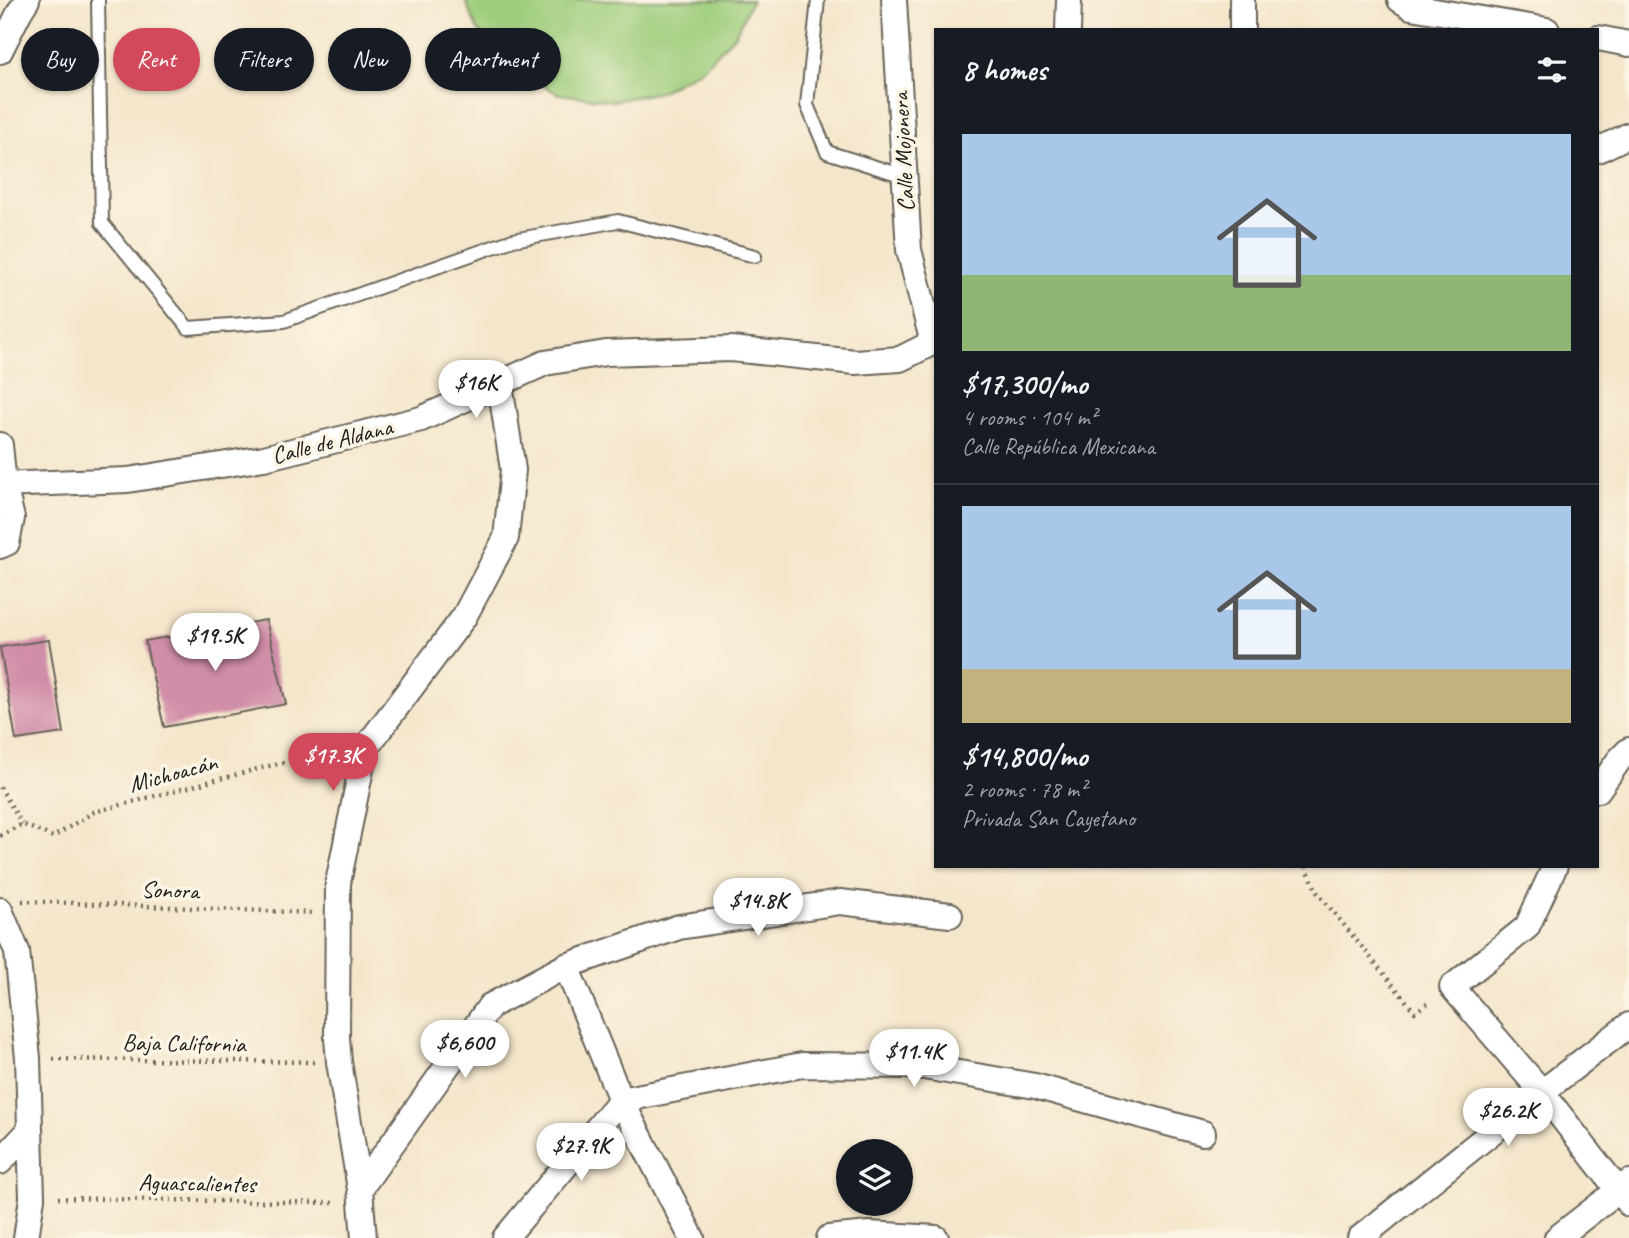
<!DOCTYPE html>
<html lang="en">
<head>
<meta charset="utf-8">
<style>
	body { margin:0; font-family:Caveat,sans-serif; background:#20242c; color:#f1f3f6; height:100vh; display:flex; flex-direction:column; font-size:26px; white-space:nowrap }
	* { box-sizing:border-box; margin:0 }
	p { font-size:23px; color:#9ea1a6 }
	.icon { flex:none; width:38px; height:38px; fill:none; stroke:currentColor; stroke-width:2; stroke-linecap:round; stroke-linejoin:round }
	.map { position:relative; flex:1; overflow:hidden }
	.sheet { position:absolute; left:934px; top:28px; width:665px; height:840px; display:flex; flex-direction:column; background:#171b24; border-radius:0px; box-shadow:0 2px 5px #0004 }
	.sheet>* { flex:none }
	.banner { position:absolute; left:21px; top:28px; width:665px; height:63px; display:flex; gap:14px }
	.fabs { position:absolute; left:836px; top:1139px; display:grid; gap:14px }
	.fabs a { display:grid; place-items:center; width:77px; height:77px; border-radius:50%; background:#171b24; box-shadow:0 2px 5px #0004; font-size:35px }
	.price { position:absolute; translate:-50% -60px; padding:0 16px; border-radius:24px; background:#fff; color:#222; font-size:23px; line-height:46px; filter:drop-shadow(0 2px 4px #0008) }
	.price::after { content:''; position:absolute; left:50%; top:42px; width:21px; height:16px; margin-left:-10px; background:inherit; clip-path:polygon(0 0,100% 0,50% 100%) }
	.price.current { background:#d1495b; color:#fff }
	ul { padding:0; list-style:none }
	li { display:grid; align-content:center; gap:14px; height:371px; padding:0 28px }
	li+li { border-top:2px solid #363941 }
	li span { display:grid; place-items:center; height:217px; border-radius:0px; color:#555 }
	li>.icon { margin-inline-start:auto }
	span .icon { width:126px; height:126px; fill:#fffc; stroke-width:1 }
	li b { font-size:30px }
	h2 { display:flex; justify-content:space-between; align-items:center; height:84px; padding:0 28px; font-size:30px }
	.tag { padding:0 24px; border-radius:32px; background:#171b24; box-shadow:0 2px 5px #0004; font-size:24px; line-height:63px }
	.tag.current { background:#d1495b; color:#fff }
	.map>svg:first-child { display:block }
</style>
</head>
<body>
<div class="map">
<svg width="1629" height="1238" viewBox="0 0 1629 1238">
	<rect width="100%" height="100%" fill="#fcf5e5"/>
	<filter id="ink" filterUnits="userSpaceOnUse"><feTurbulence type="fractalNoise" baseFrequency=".0143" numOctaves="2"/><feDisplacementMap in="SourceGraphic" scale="14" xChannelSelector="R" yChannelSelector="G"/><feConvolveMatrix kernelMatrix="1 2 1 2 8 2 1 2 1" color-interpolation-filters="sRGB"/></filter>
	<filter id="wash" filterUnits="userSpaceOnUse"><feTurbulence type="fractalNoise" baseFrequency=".00686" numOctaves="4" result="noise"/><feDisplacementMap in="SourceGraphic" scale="28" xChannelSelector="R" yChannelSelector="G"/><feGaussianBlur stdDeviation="1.57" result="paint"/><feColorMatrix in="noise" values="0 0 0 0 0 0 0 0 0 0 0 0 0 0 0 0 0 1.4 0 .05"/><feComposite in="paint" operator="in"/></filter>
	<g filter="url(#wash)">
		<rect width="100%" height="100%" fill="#f4e6cb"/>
		<!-- grass -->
		<path fill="#9ecd7b" stroke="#5d744c" stroke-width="2" d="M465,0H752L735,35L702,69L660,92L613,101L559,94L512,69L477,29Z"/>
		<g id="blocks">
			<!-- building -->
			<g fill="#d18ea9">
				<path d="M266,620L286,704L164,727L145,641Z"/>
				<path d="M49,640L64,733L16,740L0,647Z"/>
			</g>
		</g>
	</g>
	<g filter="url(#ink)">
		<use href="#blocks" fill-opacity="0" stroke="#686359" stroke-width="2"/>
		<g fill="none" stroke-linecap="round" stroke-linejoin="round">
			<defs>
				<g id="lane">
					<path d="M98,0L102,223L188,328L284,321L513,240L618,221L755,256"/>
					<path d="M818,0L807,105L827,152L904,176"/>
				</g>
				<g id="street">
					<path d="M894,0L909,250L933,343"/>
					<path d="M1400,0L1411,7L1547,30"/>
					<path d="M1068,30L1069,0"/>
					<path d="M1242,30V0"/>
					<path d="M1598,38L1629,44"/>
					<path d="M0,51L20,11L27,0"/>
					<path d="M1598,150L1629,135"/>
					<path d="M0,445L4,485L12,518L7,543L0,546"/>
					<path d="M0,485L128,480L264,458L421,419L545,363L606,353L731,349L855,362L900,359L936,341"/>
					<path d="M1598,790L1619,760L1629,750"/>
					<path d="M1555,866L1527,927L1452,987L1542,1092L1629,1204"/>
					<path d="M0,910L17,951L28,1058L32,1198L26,1238"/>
					<path d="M566,966L621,1100L692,1238"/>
					<path d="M0,1162L29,1131"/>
					<path d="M360,1189L490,1006L566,966L679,927L840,902L950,915"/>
					<path d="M364,1238L360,1189L339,1062L337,1038L338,883L365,749L464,617L506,538L513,470L500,384"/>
					<path d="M505,1238L621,1100L802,1065L918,1066L1035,1086L1203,1133"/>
					<path d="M829,1238L869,1234L936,1238"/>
					<path d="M1360,1238L1542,1092L1629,1025"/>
					<path d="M1557,1238L1629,1182"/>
				</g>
			</defs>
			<!-- lane casing -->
			<use href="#lane" stroke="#686359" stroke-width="16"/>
			<!-- street casing -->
			<use href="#street" stroke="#686359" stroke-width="28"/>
			<!-- path -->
			<g stroke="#686359" stroke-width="4.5" stroke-dasharray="2 5" stroke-linecap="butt">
				<path d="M0,787L22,824"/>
				<path d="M0,836L22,824L53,837L94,812L273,765L340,753"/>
				<path d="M1306,866L1317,892L1415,1012L1431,1001"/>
				<path d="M22,901L314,913"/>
				<path d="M53,1059L314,1062"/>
				<path d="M58,1198L336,1203"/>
			</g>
			<!-- lane -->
			<use href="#lane" stroke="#fff" stroke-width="12"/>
			<!-- street -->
			<use href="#street" stroke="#fff" stroke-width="24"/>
		</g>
	</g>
	<g text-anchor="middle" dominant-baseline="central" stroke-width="7" stroke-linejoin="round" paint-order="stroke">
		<!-- street labels -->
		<g font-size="24" fill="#1c1c1c" stroke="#fcf5e5">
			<text transform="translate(903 152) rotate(-93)">Calle Mojonera</text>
			<text transform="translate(332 441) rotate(-14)">Calle de Aldana</text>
			<text transform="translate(173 773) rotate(-15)">Michoacán</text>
			<text transform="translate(170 890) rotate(2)">Sonora</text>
			<text transform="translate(184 1043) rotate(1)">Baja California</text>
			<text transform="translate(197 1183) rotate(1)">Aguascalientes</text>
		</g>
	</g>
</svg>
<div class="fabs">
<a><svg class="icon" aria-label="layers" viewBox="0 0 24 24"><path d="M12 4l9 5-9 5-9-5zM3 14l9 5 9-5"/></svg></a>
</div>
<b class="price" style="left:476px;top:420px">$16K</b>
<b class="price" style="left:215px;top:673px">$19.5K</b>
<b class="price current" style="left:333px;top:793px">$17.3K</b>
<b class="price" style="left:758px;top:938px">$14.8K</b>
<b class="price" style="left:465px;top:1080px">$6,600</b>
<b class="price" style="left:914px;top:1089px">$11.4K</b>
<b class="price" style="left:1508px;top:1148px">$26.2K</b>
<b class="price" style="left:581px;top:1183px">$27.9K</b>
<div class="banner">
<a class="tag">Buy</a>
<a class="tag current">Rent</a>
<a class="tag">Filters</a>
<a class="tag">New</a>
<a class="tag">Apartment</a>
</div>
<section class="sheet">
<h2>8 homes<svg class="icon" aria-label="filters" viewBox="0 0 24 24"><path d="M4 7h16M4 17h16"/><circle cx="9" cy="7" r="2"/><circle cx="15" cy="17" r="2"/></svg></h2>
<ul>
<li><span style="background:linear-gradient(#a9c7e8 65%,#8fb573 0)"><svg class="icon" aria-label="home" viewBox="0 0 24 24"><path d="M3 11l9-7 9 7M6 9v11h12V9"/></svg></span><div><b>$17,300/mo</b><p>4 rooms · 104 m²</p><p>Calle República Mexicana</p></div></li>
<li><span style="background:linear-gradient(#a9c7e8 75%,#c2b280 0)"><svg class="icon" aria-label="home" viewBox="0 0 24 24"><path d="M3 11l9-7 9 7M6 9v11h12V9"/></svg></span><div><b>$14,800/mo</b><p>2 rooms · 78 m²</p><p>Privada San Cayetano</p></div></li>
</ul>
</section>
</div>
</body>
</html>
